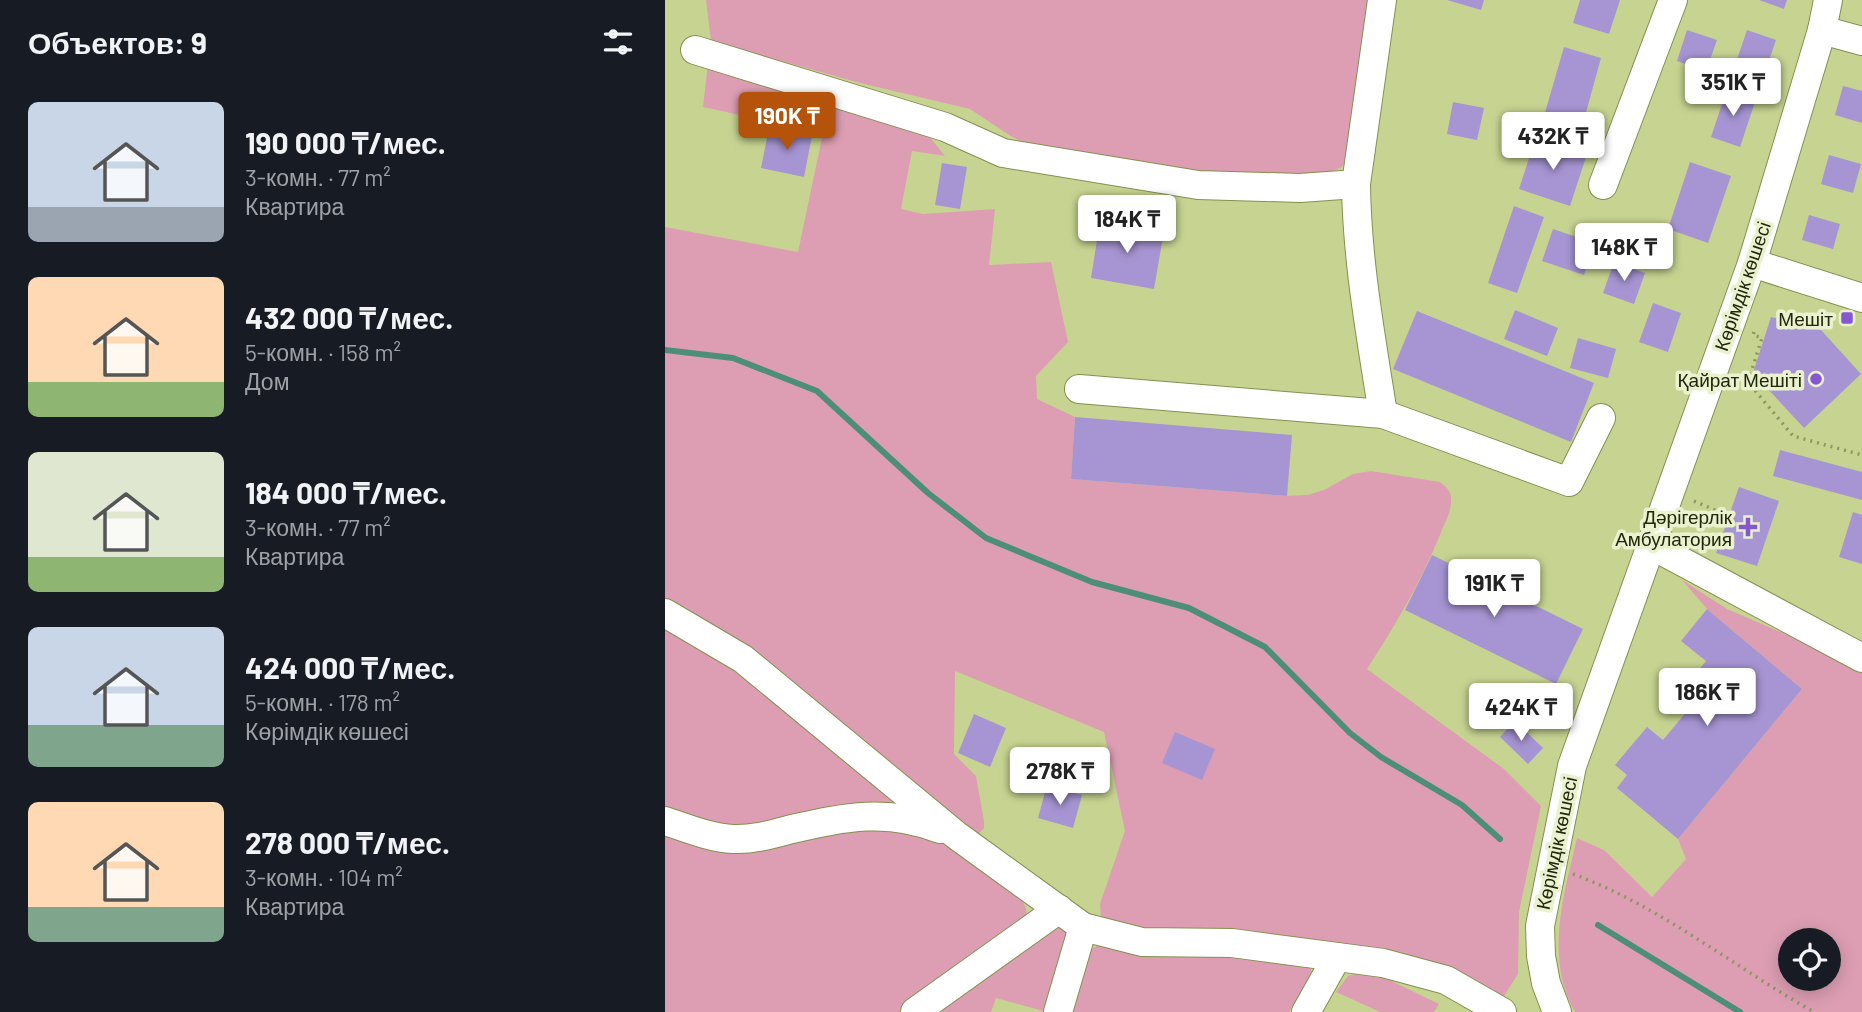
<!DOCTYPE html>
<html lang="ru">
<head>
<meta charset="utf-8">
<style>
	body { margin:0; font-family:Barlow,sans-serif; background:#242831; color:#f1f3f6; height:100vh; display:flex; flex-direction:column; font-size:26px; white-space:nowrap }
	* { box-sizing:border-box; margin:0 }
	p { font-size:23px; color:#9ea1a6 }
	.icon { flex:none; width:38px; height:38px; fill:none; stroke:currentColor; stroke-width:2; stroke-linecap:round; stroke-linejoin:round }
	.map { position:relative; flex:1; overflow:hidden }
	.panel { display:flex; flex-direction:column; background:#171b24; width:665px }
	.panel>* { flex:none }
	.buttons { position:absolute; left:1113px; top:928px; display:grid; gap:14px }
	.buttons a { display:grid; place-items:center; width:63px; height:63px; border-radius:50%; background:#171b24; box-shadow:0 4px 18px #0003; font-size:35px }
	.price { position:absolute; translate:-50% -60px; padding:0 16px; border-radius:7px; background:#fff; color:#222; font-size:23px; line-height:46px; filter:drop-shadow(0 2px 4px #0008) }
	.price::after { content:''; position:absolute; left:50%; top:42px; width:21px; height:16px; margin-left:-10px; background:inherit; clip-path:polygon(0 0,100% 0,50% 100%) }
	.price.on { background:#b45309; color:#fff }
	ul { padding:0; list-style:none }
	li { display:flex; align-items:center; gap:21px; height:175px; padding:0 28px }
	li span { display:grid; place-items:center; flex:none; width:196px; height:140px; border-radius:10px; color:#555 }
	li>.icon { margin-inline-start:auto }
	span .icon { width:84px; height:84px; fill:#fffc; stroke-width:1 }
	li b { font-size:30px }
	h2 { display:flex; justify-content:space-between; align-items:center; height:84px; padding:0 28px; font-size:30px }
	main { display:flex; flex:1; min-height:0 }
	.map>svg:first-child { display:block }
</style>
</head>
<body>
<main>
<section class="panel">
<h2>Объектов: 9<svg class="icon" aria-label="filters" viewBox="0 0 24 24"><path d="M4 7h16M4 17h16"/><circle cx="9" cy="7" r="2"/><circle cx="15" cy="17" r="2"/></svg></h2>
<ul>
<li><span style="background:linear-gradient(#c9d6e8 75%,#9aa5b1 0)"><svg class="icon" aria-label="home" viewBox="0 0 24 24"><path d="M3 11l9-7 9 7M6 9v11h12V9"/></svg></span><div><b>190 000 ₸/мес.</b><p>3-комн. · 77 m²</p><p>Квартира</p></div></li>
<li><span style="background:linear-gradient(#ffd9b3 75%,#8fb573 0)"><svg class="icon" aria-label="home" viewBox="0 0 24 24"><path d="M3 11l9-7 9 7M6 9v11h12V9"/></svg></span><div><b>432 000 ₸/мес.</b><p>5-комн. · 158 m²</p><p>Дом</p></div></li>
<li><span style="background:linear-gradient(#dfe7d0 75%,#8fb573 0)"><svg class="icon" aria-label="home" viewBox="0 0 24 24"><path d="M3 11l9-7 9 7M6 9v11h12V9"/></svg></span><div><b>184 000 ₸/мес.</b><p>3-комн. · 77 m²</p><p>Квартира</p></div></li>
<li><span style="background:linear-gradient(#c9d6e8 70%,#7fa58c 0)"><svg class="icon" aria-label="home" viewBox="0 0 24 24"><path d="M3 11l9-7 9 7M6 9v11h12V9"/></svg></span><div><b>424 000 ₸/мес.</b><p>5-комн. · 178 m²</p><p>Көрімдік көшесі</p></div></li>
<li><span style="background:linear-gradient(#ffd9b3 75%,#7fa58c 0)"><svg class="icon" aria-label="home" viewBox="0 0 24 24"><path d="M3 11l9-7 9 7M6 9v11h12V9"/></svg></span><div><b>278 000 ₸/мес.</b><p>3-комн. · 104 m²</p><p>Квартира</p></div></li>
</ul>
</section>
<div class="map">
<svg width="1197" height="1012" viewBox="0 0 1197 1012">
	<rect width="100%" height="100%" fill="#c7d491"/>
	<!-- green -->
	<g fill="#dd9eb3" fill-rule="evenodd">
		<path d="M41,0H707L683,155L677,167L663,173L622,176L530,173L368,147L347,137L305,109L195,83L46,41Z"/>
		<path d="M43,63L260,131L280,156L247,151L236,209L258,214L330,209L324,265L386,262L403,342L371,376L372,399L410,417L406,479L622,496L642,495L659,490L688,474L706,471L775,482C781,487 786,490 786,499C787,511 779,524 775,535C755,583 730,626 702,669L839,769L876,806L854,912L853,974L839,996L803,981L506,937L436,917L435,904L460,831L439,732L290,671L289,754L311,776L319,821V828L312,836L0,600V227L133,252L158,133L38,107Z"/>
		<path d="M1017,580L1062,609L1132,639L1197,673V1012H910C879,957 899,895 912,838L939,850L987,897L1021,859L1013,839L1137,689L1042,609ZM1125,940H1164V978H1125Z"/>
		<path d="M0,625L89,677L234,805L70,833L0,814Z"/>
		<path d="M198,828L269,836L350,891C360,903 363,909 362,925L236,1012H0V830Z"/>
		<path d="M402,925L405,943L378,1011L331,998L326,1012H264L378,929Z"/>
		<path d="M436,944L565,951L645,965L647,976L624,1012H405L426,949Z"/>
		<path d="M693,973L718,977L774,1004L769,1012H715L671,992L683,976Z"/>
	</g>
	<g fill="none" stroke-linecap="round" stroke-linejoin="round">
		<!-- stream -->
		<g stroke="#4d8e78" stroke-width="6">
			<path d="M0,350L68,358L152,391L263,493L321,538L427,582L524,608L600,647L685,733L716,757L797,805L835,839"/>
			<path d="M933,925L1075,1012"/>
		</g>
	</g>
	<!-- building -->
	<g fill="#a795d3">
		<path d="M782,0H819L816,10Z"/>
		<path d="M915,0H955L944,34L908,23Z"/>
		<path d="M1094,0H1122L1119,9Z"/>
		<path d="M1022,30L1052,40L1041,71L1012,61Z"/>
		<path d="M1082,30L1111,40L1095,87L1066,77Z"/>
		<path d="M899,47L936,58L917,127L879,116Z"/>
		<path d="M1178,86L1197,91V123L1170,115Z"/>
		<path d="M1062,89L1091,99L1075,147L1046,137Z"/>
		<path d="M788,102L819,108L812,140L782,134Z"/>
		<path d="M104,128L147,136L139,177L96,168Z"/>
		<path d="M871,137L922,154L905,206L854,189Z"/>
		<path d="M1164,155L1196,164L1188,193L1156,184Z"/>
		<path d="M1025,162L1066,176L1043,243L1003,229Z"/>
		<path d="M277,163L302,167L295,209L270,205Z"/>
		<path d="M849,206L879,217L852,293L823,283Z"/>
		<path d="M1144,215L1175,224L1168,249L1137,240Z"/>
		<path d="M435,221L499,231L489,289L426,278Z"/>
		<path d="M888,229L929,243L919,275L877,261Z"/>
		<path d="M949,262L980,273L969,304L938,293Z"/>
		<path d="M988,303L1016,313L1003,352L974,342Z"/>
		<path d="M850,310L893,328L882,356L839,339Z"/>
		<path d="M752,311L929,383L906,442L728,369Z"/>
		<path d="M1106,317L1156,330L1196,374L1139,428L1088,373Z"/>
		<path d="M913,338L951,349L943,378L905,368Z"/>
		<path d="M410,417L627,435L622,496L406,479Z"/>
		<path d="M1115,450L1197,472V500L1108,476Z"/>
		<path d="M1074,487L1114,501L1092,566L1051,553Z"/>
		<path d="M1188,512L1197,515V564L1174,557Z"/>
		<path d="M767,555L918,629L891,684L740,610Z"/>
		<path d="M1042,609L1137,689L1013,839L952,788L962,775L950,765L982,727L998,740L1037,693L1024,682L1041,661L1016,641Z"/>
		<path d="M309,714L341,728L325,767L293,753Z"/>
		<path d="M850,721L878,748L863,764L835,737Z"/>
		<path d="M510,732L550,749L537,780L497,763Z"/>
		<path d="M382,785L417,795L408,828L373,818Z"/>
	</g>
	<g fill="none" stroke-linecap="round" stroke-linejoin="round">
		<defs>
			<g id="minor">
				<path d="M1157,30L1197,41"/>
				<path d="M30,50L280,127L338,153L533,185L635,188L691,184L717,0"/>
				<path d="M691,184C692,262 706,337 718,414"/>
				<path d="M938,185L1008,0"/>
				<path d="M1087,263L1197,298"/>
				<path d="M414,389L718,414L904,482L936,418"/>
				<path d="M986,545L1197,658"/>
				<path d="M0,613L78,659L291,835L418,927"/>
				<path d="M0,821C22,828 45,838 68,839C88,840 108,834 127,829C181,817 222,808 275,829"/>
				<path d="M250,1012L394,909"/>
				<path d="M393,1012L418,927L477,942L567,943L718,963L781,980L837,1012"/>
				<path d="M641,1012L672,957"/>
				<path d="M892,1012L881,983L876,956L875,926L907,766L1087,263L1157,30L1163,0"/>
			</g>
		</defs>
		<!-- minor casing -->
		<use href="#minor" stroke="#85904f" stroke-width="30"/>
		<!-- path -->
		<g stroke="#8c9661" stroke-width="3.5" stroke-dasharray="2 5" stroke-linecap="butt">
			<path d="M1089,332L1088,335L1097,338L1083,382L1128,436L1197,455"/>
			<path d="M1029,501L1064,516"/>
			<path d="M908,874C995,906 1069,967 1149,1012"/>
		</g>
		<!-- minor -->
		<use href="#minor" stroke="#fff" stroke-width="28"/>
	</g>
	<!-- markers -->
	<g fill="#8558d2" stroke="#e9f1cf" stroke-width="2.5">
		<rect x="1175" y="311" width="14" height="14" rx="3.5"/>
		<circle cx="1151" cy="379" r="7"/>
		<path d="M1079.5 516.5h7v7h7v7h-7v7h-7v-7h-7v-7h7z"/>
	</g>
	<g text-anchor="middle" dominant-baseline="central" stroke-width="7" stroke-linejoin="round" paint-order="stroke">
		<!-- street labels -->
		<g font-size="19" fill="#22260b" stroke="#e9f1cf">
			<text transform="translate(1077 286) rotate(-71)">Көрімдік көшесі</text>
			<text transform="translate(891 843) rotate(-78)">Көрімдік көшесі</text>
		</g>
		<!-- poi labels -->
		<g font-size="19" fill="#22260b" stroke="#e9f1cf" text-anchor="end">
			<text x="1168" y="318">Мешіт</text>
			<text x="1137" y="379">Қайрат Мешіті</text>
			<text x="1067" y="516">Дәрігерлік<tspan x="1067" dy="22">Амбулатория</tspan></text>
		</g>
	</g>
</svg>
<div class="buttons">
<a><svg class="icon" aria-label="locate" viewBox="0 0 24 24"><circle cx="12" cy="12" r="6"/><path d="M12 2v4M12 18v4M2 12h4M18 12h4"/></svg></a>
</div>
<b class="price" style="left:1068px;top:118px">351K ₸</b>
<b class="price on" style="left:122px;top:152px">190K ₸</b>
<b class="price" style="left:888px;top:172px">432K ₸</b>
<b class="price" style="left:462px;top:255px">184K ₸</b>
<b class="price" style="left:959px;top:283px">148K ₸</b>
<b class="price" style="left:829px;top:619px">191K ₸</b>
<b class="price" style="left:1042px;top:728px">186K ₸</b>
<b class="price" style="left:856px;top:743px">424K ₸</b>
<b class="price" style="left:395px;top:807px">278K ₸</b>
</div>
</main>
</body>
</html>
